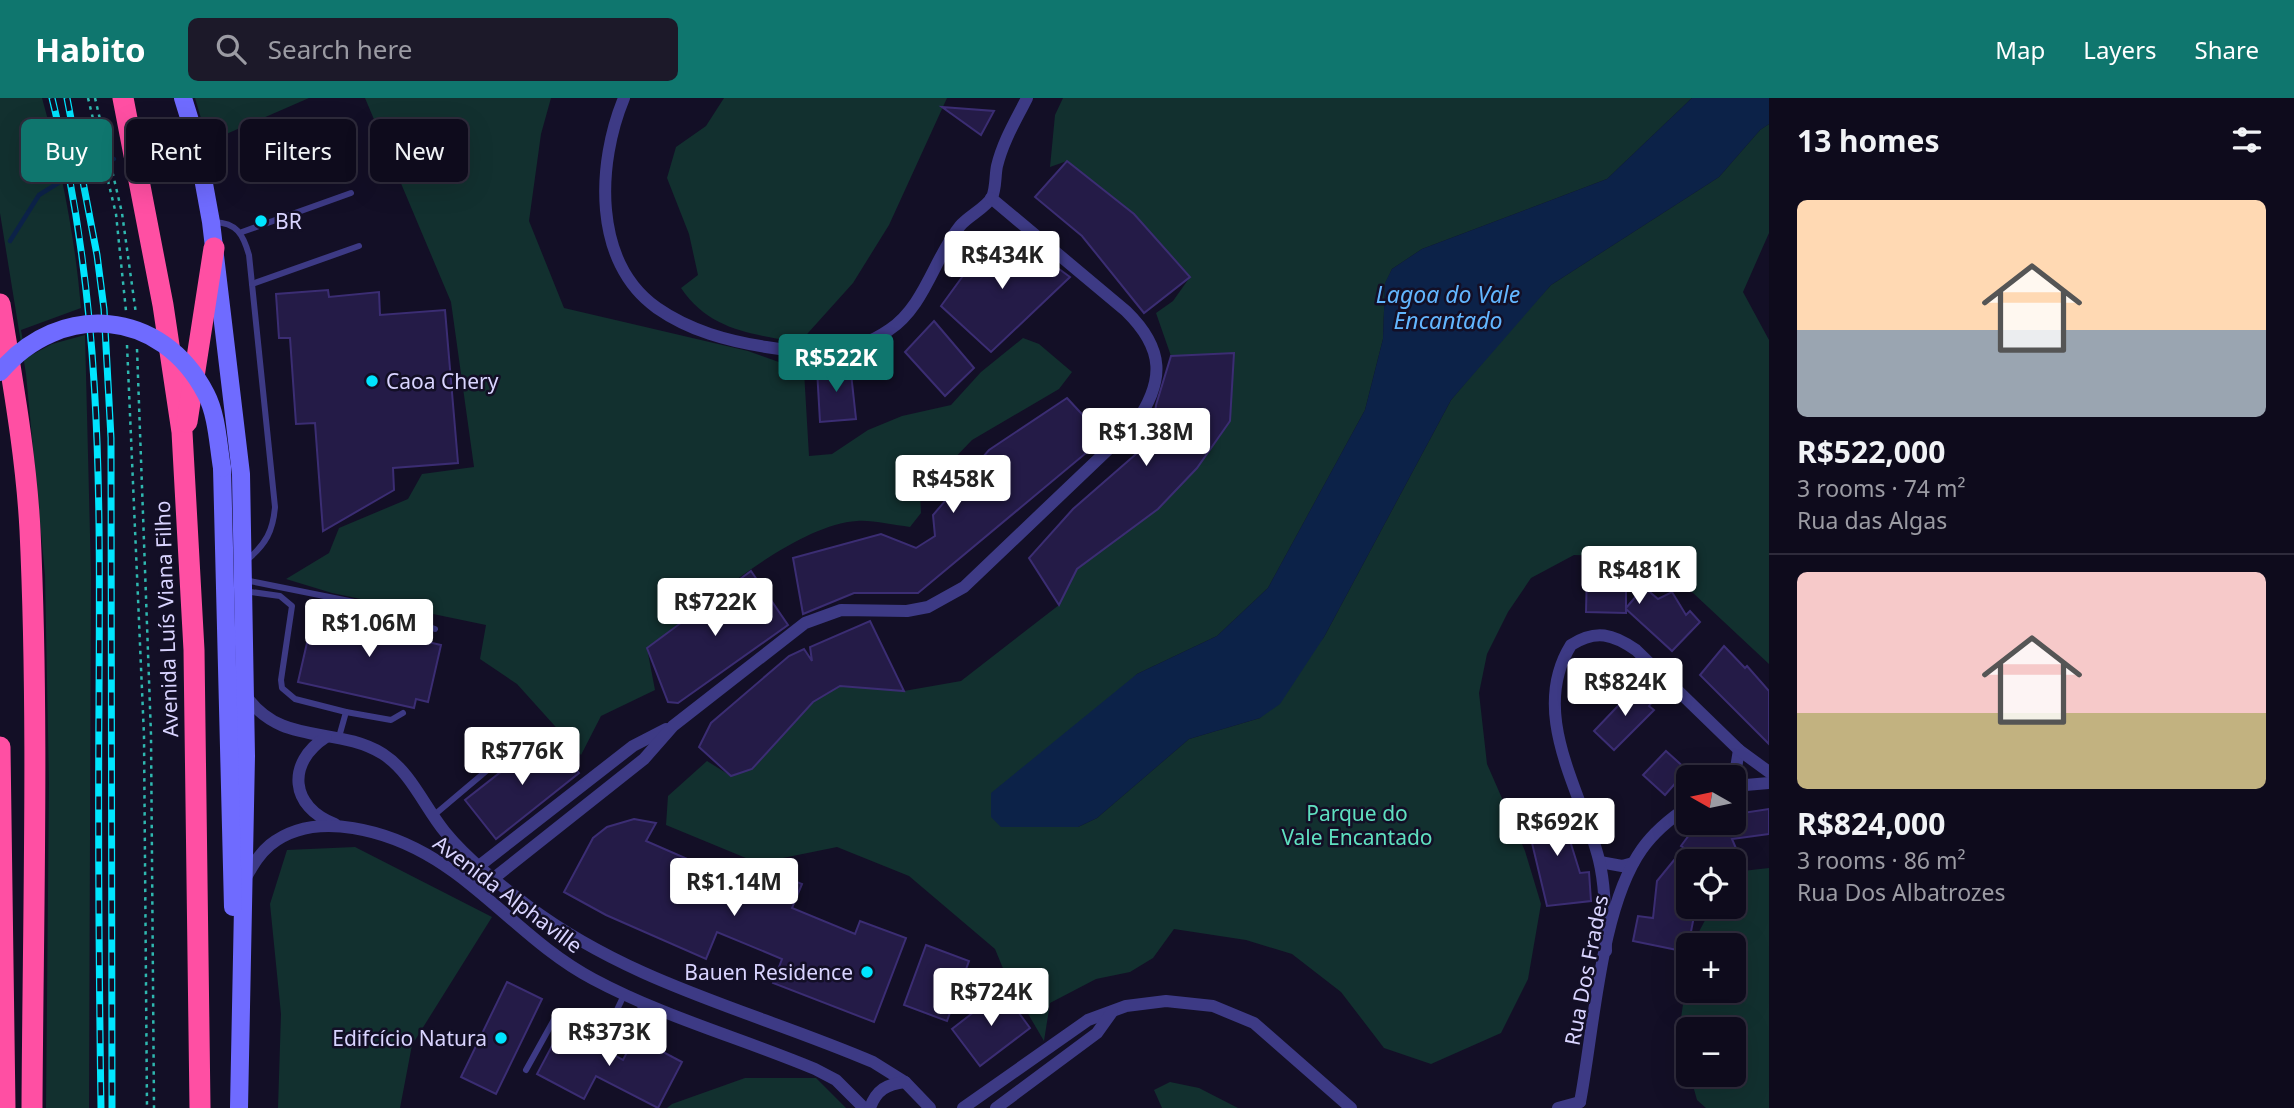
<!DOCTYPE html>
<html lang="en">
<head>
<meta charset="utf-8">
<style>
	body { margin:0; font-family:"Noto Sans",sans-serif; background:#1c1929; color:#f1f3f6; height:100vh; display:flex; flex-direction:column; font-size:26px; white-space:nowrap }
	* { box-sizing:border-box; margin:0 }
	p { font-size:23px; color:#9b9ba3 }
	.icon { flex:none; width:38px; height:38px; fill:none; stroke:currentColor; stroke-width:2; stroke-linecap:round; stroke-linejoin:round }
	.map { position:relative; flex:1; overflow:hidden }
	.sheet { display:flex; flex-direction:column; background:#0e0b1c; width:525px }
	.sheet>* { flex:none }
	.hud { position:absolute; left:21px; top:21px; width:665px; height:63px; display:flex; gap:14px }
	.needle { width:46px; rotate:279deg }
	.buttons { position:absolute; left:1676px; top:667px; display:grid; gap:14px }
	.buttons a { display:grid; place-items:center; width:70px; height:70px; border-radius:10px; background:#0e0b1c; box-shadow:0 7px 28px #0002,0 0 0 2px #2e2b3b; font-size:35px }
	.price { position:absolute; translate:-50% -60px; padding:0 16px; border-radius:7px; background:#fff; color:#222; font-size:23px; line-height:46px; filter:drop-shadow(0 2px 4px #0008) }
	.price::after { content:''; position:absolute; left:50%; top:42px; width:21px; height:16px; margin-left:-10px; background:inherit; clip-path:polygon(0 0,100% 0,50% 100%) }
	.price.selected { background:#0f766e; color:#fff }
	ul { padding:0; list-style:none }
	li { display:grid; align-content:center; gap:14px; height:371px; padding:0 28px }
	li+li { border-top:2px solid #2e2b3b }
	li span { display:grid; place-items:center; height:217px; border-radius:10px; color:#555 }
	li>.icon { margin-inline-start:auto }
	span .icon { width:126px; height:126px; fill:#fffc; stroke-width:1 }
	li b { font-size:30px }
	h2 { display:flex; justify-content:space-between; align-items:center; height:84px; padding:0 28px; font-size:30px }
	.tag { padding:0 24px; border-radius:10px; background:#0e0b1c; box-shadow:0 7px 28px #0002,0 0 0 2px #2e2b3b; font-size:24px; line-height:63px }
	.tag.selected { background:#0f766e; color:#fff }
	header { display:flex; align-items:center; gap:42px; box-sizing:border-box; height:98px; padding:0 35px; background:#0f766e; color:#fff }
	header strong { font-size:33px }
	nav { display:flex; gap:38px; margin-inline-start:auto; font-size:24px }
	.search { width:490px; height:63px; background:#1c1929; display:flex; align-items:center; gap:18px; box-sizing:border-box; padding:0 24px; border-radius:10px; color:#9b9ba3; font-size:26px }
	main { display:flex; flex:1; min-height:0 }
	.map>svg:first-child { display:block }
</style>
</head>
<body>
<header>
<strong>Habito</strong>
<div class="search"><svg class="icon" aria-label="search" viewBox="0 0 24 24"><circle cx="10" cy="10" r="6"/><path d="M15 15l6 6"/></svg>Search here</div>
<nav><a>Map</a><a>Layers</a><a>Share</a></nav>
</header>
<main>
<div class="map">
<svg width="1769" height="1010" viewBox="0 0 1769 1010">
	<rect width="100%" height="100%" fill="#130f26"/>
	<!-- green -->
	<g fill="#12302f">
		<path d="M0,0H42C61,68 75,139 81,210L21,232L26,260L52,246L85,237L91,476L89,1010H46L49,685L45,477L26,276L0,115Z"/>
		<path d="M195,0H309L208,44Z"/>
		<path d="M365,0H551L541,36L529,123L564,210L748,253L804,273L809,358L832,356L868,332L902,318L951,307L981,274L1023,240L1039,246L1072,274L1059,291L972,342L920,396L921,415L910,429C893,427 873,422 857,423C793,427 700,511 647,550L655,592L601,618L581,657L517,586L480,561L486,527L332,495L286,481L329,455L339,430L408,401L422,376L474,369L451,204Z"/>
		<path d="M724,0H947L889,127L853,185L799,245C751,235 710,233 681,190L698,177L689,136L667,80L676,49L706,28Z"/>
		<path d="M1063,0H1692L1607,81L1422,151L1392,171L1385,186L1383,241L1365,312L1268,490L1217,538L1137,576L1002,729H1078L1097,720L1189,641L1260,620L1324,539L1451,302L1515,226L1551,187L1719,79L1760,32L1769,26V135L1743,194L1769,242V566L1692,494L1632,459L1574,457L1531,480L1508,514L1487,556L1479,595L1487,666L1525,753L1541,806L1528,881L1501,935L1431,966L1384,950L1341,894L1292,856L1246,842L1174,831L1153,860L1130,874L1096,881L1050,905L1044,943L1007,880L995,851L909,778L837,749L758,765L666,727L668,698L707,663L731,678L752,671L813,604L840,588L904,593L961,583L1059,507L1077,471L1158,411L1234,256L1171,258L1156,215L1173,203L1190,179L1067,63L1050,69L1055,17Z"/>
		<path d="M355,749L492,819L412,947L400,1010H278L281,916L270,806L287,752Z"/>
		<path d="M1769,770V1010H1706L1697,1002L1690,977L1734,976V931H1689V971L1679,934L1689,865V892H1734V847H1692L1712,809L1734,808V774Z"/>
		<path d="M745,980H816L846,1010H667L672,1006Z"/>
		<path d="M1170,984L1199,990L1238,1010H1162L1154,992Z"/>
	</g>
	<!-- water -->
	<path fill="#0c2248" d="M1692,0H1769V26L1760,32L1719,79L1551,187L1451,302L1324,539L1280,606L1260,620L1189,641L1097,720L1078,729H1001L991,719V695L1137,576L1217,538L1268,490L1365,312L1383,241L1385,185L1392,171L1422,151L1607,81Z"/>
	<g fill="none" stroke-linecap="round" stroke-linejoin="round">
		<!-- stream -->
		<g stroke="#0c2248" stroke-width="4.5">
			<path d="M91,70L114,61"/>
			<path d="M10,143L39,97L63,82"/>
		</g>
	</g>
	<!-- building -->
	<g fill="#241b47" stroke="#3b2d73" stroke-width="2">
		<path d="M942,9L994,13L981,37Z"/>
		<path d="M1067,63L1134,116L1190,179L1144,215L1082,138L1035,99Z"/>
		<path d="M987,145L1025,146L1070,179L991,254L941,208Z"/>
		<path d="M328,192L329,199L379,194L380,217L445,212L458,365L393,370L394,392L323,433L315,325L296,326L290,240H279L276,196Z"/>
		<path d="M934,223L974,270L945,298L905,254Z"/>
		<path d="M1234,255L1230,323L1197,370L1158,411L1077,471L1059,507L1029,460L1073,411L1151,343L1156,307L1171,258Z"/>
		<path d="M850,266L856,321L820,324L817,271Z"/>
		<path d="M1067,300L1104,340L918,495H854L803,516L793,460L881,436L916,450L935,438L933,417L989,352Z"/>
		<path d="M1587,472H1626V510L1644,489L1658,501L1672,494L1686,517L1690,513L1700,524L1672,553L1626,511V515L1586,514Z"/>
		<path d="M751,473L788,527L678,605L668,604L647,550Z"/>
		<path d="M315,510L430,536L428,544L441,547L428,604L416,601L414,610L298,584Z"/>
		<path d="M870,523L904,593L840,588L813,604L752,671L731,678L699,649L711,625L789,558L804,551L812,563L810,549Z"/>
		<path d="M1724,548L1745,570L1747,568L1769,593V646L1700,577Z"/>
		<path d="M1638,587L1653,603L1649,608L1654,612L1614,652L1594,633Z"/>
		<path d="M549,636L579,675L496,741L465,702Z"/>
		<path d="M1666,653L1687,672L1665,697L1643,677Z"/>
		<path d="M1558,704L1580,775L1589,774L1591,803L1547,808L1532,745L1535,744L1524,716Z"/>
		<path d="M1769,711V736L1732,741L1738,755L1716,763H1689V808H1696L1687,854L1633,843L1638,818L1653,820L1657,783L1684,750L1681,748L1692,733L1719,724H1737L1736,716Z"/>
		<path d="M634,721L656,725L646,743L692,763L689,770L747,794L758,768L802,786L792,810L855,836L860,823L906,840L874,924L773,885L782,861L717,834L706,861L606,817L564,794L593,740L607,729Z"/>
		<path d="M926,847L969,863L947,923L904,907Z"/>
		<path d="M507,884L542,901L496,996L461,979Z"/>
		<path d="M1002,892L1030,930L980,968L952,931Z"/>
		<path d="M562,929L623,962L635,939L682,964L658,1010L596,978L584,1001L537,976Z"/>
	</g>
	<g fill="none" stroke-linecap="round" stroke-linejoin="round">
		<!-- path -->
		<g stroke="#2fb8b0" stroke-width="2.5" stroke-dasharray="3.5 5" stroke-linecap="butt">
			<path d="M88,0L116,116L126,213"/>
			<path d="M95,0L122,115L136,216"/>
			<path d="M127,247L144,638L147,1010"/>
			<path d="M137,251L151,637L154,1010"/>
		</g>
		<!-- lane -->
		<g stroke="#3d3a85" stroke-width="6">
			<path d="M214,124C237,125 243,136 249,157L275,409C273,433 266,446 247,462"/>
			<path d="M242,134L351,95"/>
			<path d="M252,186L359,148"/>
			<path d="M245,482L364,506L435,531"/>
			<path d="M244,493L280,498L292,508L281,582L282,590L295,601L346,614L339,639"/>
			<path d="M346,614L391,622L403,615"/>
			<path d="M433,718L523,642"/>
			<path d="M606,935L624,897"/>
			<path d="M526,972L556,918L565,916L624,943L643,905"/>
		</g>
		<!-- street -->
		<g stroke="#3d3a85" stroke-width="12">
			<path d="M624,0C597,65 592,164 657,210C690,233 728,243 766,249C809,256 852,258 889,232C925,208 934,160 960,128C968,118 986,110 992,99C996,91 995,77 997,68C1003,43 1016,22 1027,0"/>
			<path d="M246,598C282,649 336,627 383,656C411,674 425,710 445,734C468,762 499,786 528,808C634,887 754,913 873,964L905,984L930,1010"/>
			<path d="M326,639C286,665 290,709 335,726"/>
			<path d="M1734,682L1739,652"/>
			<path d="M1734,688L1769,685"/>
			<path d="M1600,764L1622,768L1633,765"/>
			<path d="M479,768L633,648L666,631"/>
			<path d="M494,780L644,661L673,628L805,525L841,512L907,513L928,509L964,489L1135,326C1165,283 1165,251 1126,213L991,100"/>
			<path d="M245,781C252,769 259,756 270,747C316,710 391,734 436,762C492,797 534,850 593,881C664,919 741,940 815,971L836,982L864,1010"/>
			<path d="M1606,853C1605,823 1606,791 1599,762C1582,693 1528,616 1571,547C1596,531 1613,536 1636,552L1739,652L1769,674"/>
			<path d="M1580,1004C1594,932 1600,810 1642,751C1654,734 1671,720 1689,708"/>
			<path d="M870,1010C876,992 887,986 905,984"/>
			<path d="M963,1010L1088,922L1126,908L1166,903L1213,908L1254,925L1351,1010"/>
			<path d="M996,1010L1097,935L1112,914"/>
			<path d="M1558,1010L1580,1004"/>
		</g>
		<!-- secondary -->
		<g stroke="#6f6bff" stroke-width="18">
			<path d="M183,0L196,42L211,124L241,376L246,658L239,1010"/>
			<path d="M222,370L233,809"/>
		</g>
		<!-- highway -->
		<g stroke="#ff4fa3" stroke-width="21">
			<path d="M123,0L163,207L182,334L194,552L200,1010"/>
			<path d="M0,206C12,281 26,356 30,432C39,624 33,818 32,1010"/>
			<path d="M187,324L214,150"/>
			<path d="M0,649L5,1010"/>
		</g>
		<defs>
			<g id="rail">
				<path d="M52,0C103,203 100,396 99,603C98,739 99,874 101,1010"/>
				<path d="M67,0L97,157L104,211L111,340L112,1010"/>
			</g>
		</defs>
		<!-- rail casing -->
		<use href="#rail" stroke="#00e5ff" stroke-width="7"/>
		<!-- rail -->
		<use href="#rail" stroke="#130f26" stroke-width="4.5" stroke-dasharray="13" stroke-linecap="butt"/>
		<!-- secondary-bridge -->
		<path stroke="#6f6bff" stroke-width="18" d="M0,274C60,203 162,210 206,296C217,317 218,346 222,370"/>
	</g>
	<!-- markers -->
	<g fill="#00e5ff" stroke="#130f26" stroke-width="2.5">
		<circle cx="261" cy="123" r="7"/>
		<circle cx="372" cy="283" r="7"/>
		<circle cx="867" cy="874" r="7"/>
		<circle cx="501" cy="940" r="7"/>
	</g>
	<g text-anchor="middle" dominant-baseline="central" stroke-width="5" stroke-linejoin="round" paint-order="stroke">
		<!-- poi labels -->
		<g font-size="21" fill="#d9d4ff" stroke="#130f26" text-anchor="start">
			<text x="275" y="123">BR</text>
			<text x="386" y="283">Caoa Chery</text>
			<text x="853" y="874" text-anchor="end">Bauen Residence</text>
			<text x="487" y="940" text-anchor="end">Edifcício Natura</text>
		</g>
		<!-- street labels -->
		<g font-size="21" fill="#d9d4ff" stroke="#130f26">
			<text transform="translate(166 521) rotate(-92)">Avenida Luís Viana Filho</text>
			<text transform="translate(508 796) rotate(37)">Avenida Alphaville</text>
			<text transform="translate(1586 872) rotate(-79)">Rua Dos Frades</text>
		</g>
		<!-- park labels -->
		<g font-size="21" fill="#5fe0c0" stroke="#130f26">
			<text x="1357" y="715">Parque do<tspan x="1357" dy="24">Vale Encantado</tspan></text>
		</g>
		<!-- water labels -->
		<g font-size="23" font-style="italic" fill="#62b6ff" stroke="#130f26">
			<text x="1448" y="196">Lagoa do Vale<tspan x="1448" dy="26">Encantado</tspan></text>
		</g>
	</g>
</svg>
<div class="buttons">
<a><svg class="needle" viewBox="-14 -14 28 28"><path d="M0-13l5 13h-10z" fill="#e53935"/><path d="M0 13l5-13h-10z" fill="#9b9ba3"/></svg></a>
<a><svg class="icon" aria-label="locate" viewBox="0 0 24 24"><circle cx="12" cy="12" r="6"/><path d="M12 2v4M12 18v4M2 12h4M18 12h4"/></svg></a>
<a>+</a>
<a>−</a>
</div>
<b class="price" style="left:1002px;top:193px">R$434K</b>
<b class="price selected" style="left:836px;top:296px">R$522K</b>
<b class="price" style="left:1146px;top:370px">R$1.38M</b>
<b class="price" style="left:953px;top:417px">R$458K</b>
<b class="price" style="left:1639px;top:508px">R$481K</b>
<b class="price" style="left:715px;top:540px">R$722K</b>
<b class="price" style="left:369px;top:561px">R$1.06M</b>
<b class="price" style="left:1625px;top:620px">R$824K</b>
<b class="price" style="left:522px;top:689px">R$776K</b>
<b class="price" style="left:1557px;top:760px">R$692K</b>
<b class="price" style="left:734px;top:820px">R$1.14M</b>
<b class="price" style="left:991px;top:930px">R$724K</b>
<b class="price" style="left:609px;top:970px">R$373K</b>
<div class="hud">
<a class="tag selected">Buy</a>
<a class="tag">Rent</a>
<a class="tag">Filters</a>
<a class="tag">New</a>
</div>
</div>
<section class="sheet">
<h2>13 homes<svg class="icon" aria-label="filters" viewBox="0 0 24 24"><path d="M4 7h16M4 17h16"/><circle cx="9" cy="7" r="2"/><circle cx="15" cy="17" r="2"/></svg></h2>
<ul>
<li><span style="background:linear-gradient(#ffd9b3 60%,#9aa5b1 0)"><svg class="icon" aria-label="home" viewBox="0 0 24 24"><path d="M3 11l9-7 9 7M6 9v11h12V9"/></svg></span><div><b>R$522,000</b><p>3 rooms · 74 m²</p><p>Rua das Algas</p></div></li>
<li><span style="background:linear-gradient(#f6c9c9 65%,#c2b280 0)"><svg class="icon" aria-label="home" viewBox="0 0 24 24"><path d="M3 11l9-7 9 7M6 9v11h12V9"/></svg></span><div><b>R$824,000</b><p>3 rooms · 86 m²</p><p>Rua Dos Albatrozes</p></div></li>
</ul>
</section>
</main>
</body>
</html>
